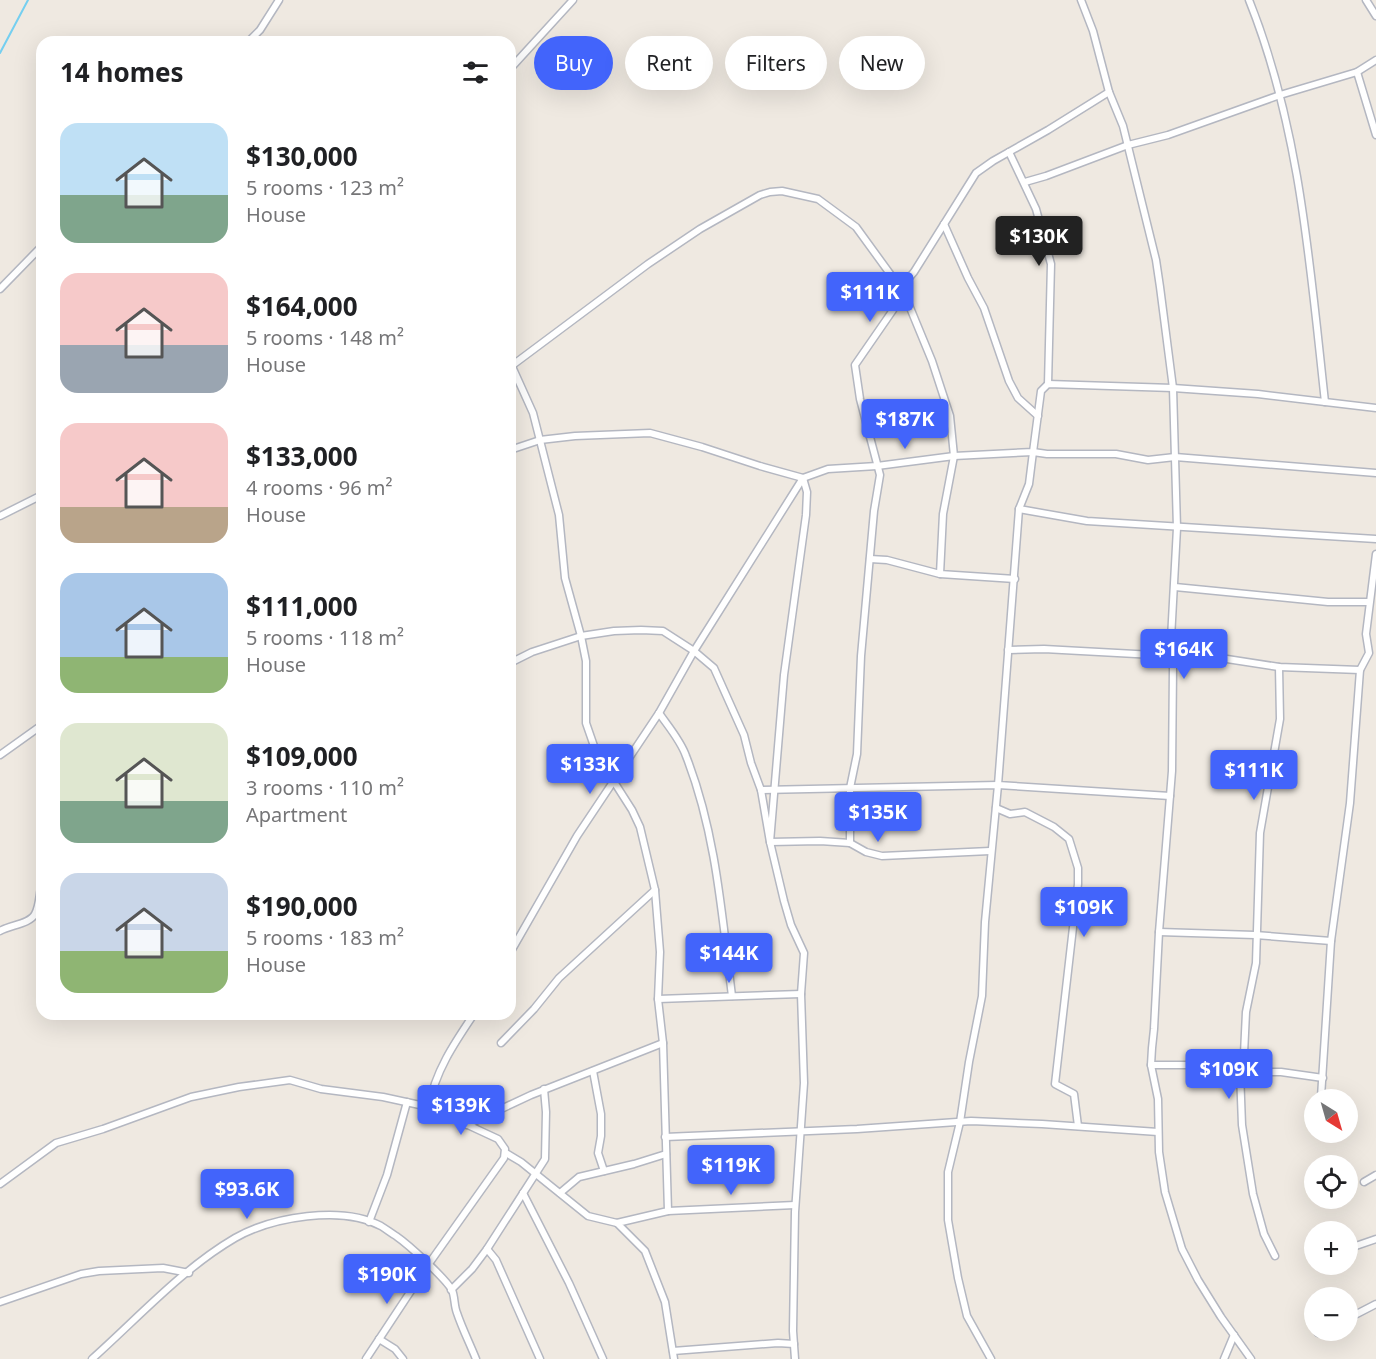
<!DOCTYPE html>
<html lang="en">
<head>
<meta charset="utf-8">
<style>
	body { margin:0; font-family:"Noto Sans",sans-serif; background:#f6f6f6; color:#202124; height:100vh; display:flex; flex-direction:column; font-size:22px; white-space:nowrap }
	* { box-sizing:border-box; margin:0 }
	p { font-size:20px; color:#757577 }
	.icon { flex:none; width:33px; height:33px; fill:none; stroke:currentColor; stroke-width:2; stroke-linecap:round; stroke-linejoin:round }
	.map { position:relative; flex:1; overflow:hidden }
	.panel { position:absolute; left:36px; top:36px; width:480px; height:984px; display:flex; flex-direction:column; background:#fff; border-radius:18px; box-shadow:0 6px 24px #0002 }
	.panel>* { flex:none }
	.banner { position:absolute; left:534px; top:36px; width:570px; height:54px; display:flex; gap:12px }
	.needle { width:39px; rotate:143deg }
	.buttons { position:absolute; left:1304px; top:1089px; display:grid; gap:12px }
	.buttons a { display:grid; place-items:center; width:54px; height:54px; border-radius:50%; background:#fff; box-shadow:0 6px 24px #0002; font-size:30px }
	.price { position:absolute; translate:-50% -51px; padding:0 14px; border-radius:6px; background:#4264fb; color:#fff; font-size:20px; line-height:39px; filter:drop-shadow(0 2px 3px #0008) }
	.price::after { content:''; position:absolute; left:50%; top:36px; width:18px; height:14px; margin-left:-9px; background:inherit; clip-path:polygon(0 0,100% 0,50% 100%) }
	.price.current { background:#222; color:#fff }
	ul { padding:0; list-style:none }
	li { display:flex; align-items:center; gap:18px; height:150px; padding:0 24px }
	li span { display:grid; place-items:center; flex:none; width:168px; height:120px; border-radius:18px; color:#555 }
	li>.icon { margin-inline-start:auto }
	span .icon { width:72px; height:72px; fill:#fffc; stroke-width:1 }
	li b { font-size:26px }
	h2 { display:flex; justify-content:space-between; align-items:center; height:72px; padding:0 24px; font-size:26px }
	.chip { padding:0 21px; border-radius:27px; background:#fff; box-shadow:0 6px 24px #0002; font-size:21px; line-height:54px }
	.chip.current { background:#4264fb; color:#fff }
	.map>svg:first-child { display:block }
</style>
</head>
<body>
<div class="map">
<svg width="1376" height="1359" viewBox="0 0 1376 1359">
	<rect width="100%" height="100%" fill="#efe9e1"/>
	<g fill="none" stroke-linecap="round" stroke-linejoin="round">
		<!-- stream -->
		<path stroke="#75cff0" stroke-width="2" d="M0,53L28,0"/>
		<defs>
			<g id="street">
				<path d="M1081,0L1093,31L1109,92L1123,126L1156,260L1160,287L1173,388L1177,528L1170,657L1173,668L1172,771L1159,932L1154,1029L1152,1048L1151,1065L1158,1099L1159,1152L1165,1192L1182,1249L1198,1280L1221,1317L1251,1359"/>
				<path d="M1249,0C1300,127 1310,266 1325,402"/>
				<path d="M1366,0L1376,16"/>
				<path d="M248,42L260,30L279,0"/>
				<path d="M510,69L573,0"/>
				<path d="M1357,72L1376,135"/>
				<path d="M1009,152L1036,209L1051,264L1048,384"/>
				<path d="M1025,182L1046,176L1128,145L1168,135L1280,95L1357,72L1376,60"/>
				<path d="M944,224L968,278L984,308L1009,381L1018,398L1038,416"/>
				<path d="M0,289L42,246"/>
				<path d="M510,362L533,413L559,515L565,578L581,636L586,661V723L595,749L602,763L632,810L640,827L655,890L660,952L658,999L663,1043L668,1211L617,1223L645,1251L665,1302L674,1359"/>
				<path d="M510,367L648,264L700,229L760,195L770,192L782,191L818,199L856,227L904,293L932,361L950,416L954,456L943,514L940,574L1015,579"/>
				<path d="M510,450L540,440L575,436L650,433L702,447L760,466L803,478L807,492L806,515L784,675L770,842L820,841L850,843L866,852L882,856L990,851"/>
				<path d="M1019,509L1087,521L1376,539"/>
				<path d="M0,516L42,495"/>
				<path d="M870,559L887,560L940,574"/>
				<path d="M1175,587L1328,602H1369"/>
				<path d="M1008,650L1044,649L1227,659L1279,667L1360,670"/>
				<path d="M510,663L532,652L581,636L614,631L641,630L663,631L694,651L714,668L744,735L751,763L761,790L770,842L784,901L791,925L804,953L801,994L804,1083L795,1212L793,1331L795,1359"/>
				<path d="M659,713C668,726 681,741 686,756C716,832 722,916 732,996"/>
				<path d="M0,755L42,725"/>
				<path d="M761,790L998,785L985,922L982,996L969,1062L960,1122L948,1172V1220L958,1278L967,1316L991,1359"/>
				<path d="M1170,796L998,785L1019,509L1029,484L1033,452L1047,454H1116L1148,460L1175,457L1376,473"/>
				<path d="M996,808L1010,814L1025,812L1054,827L1069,839L1078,868V884L1055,1084L1074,1094L1078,1126"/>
				<path d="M850,843V788L857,754L861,656L874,511L880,475L860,399L855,365L893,310L900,296L901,287L914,272L976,173L993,161L1048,130L1109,92"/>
				<path d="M0,931C10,925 30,924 35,914C40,905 39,893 42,884"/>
				<path d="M1159,932L1255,935L1331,941"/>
				<path d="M510,953L577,836L659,713L694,651L803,478L828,469L877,466L954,456L1033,452L1041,391L1048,384L1173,388L1258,394L1376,408"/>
				<path d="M658,999L801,994"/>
				<path d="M501,1043L534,1009L559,978L655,890"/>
				<path d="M1151,1065H1200L1240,1072H1281L1323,1078"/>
				<path d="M593,1071L601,1114V1136L598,1153L604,1171"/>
				<path d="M1321,1097L1331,941L1350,803L1360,670L1369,653L1366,634L1376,554"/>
				<path d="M467,1125L531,1095L663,1043"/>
				<path d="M665,1137L857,1129L971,1121L1042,1124L1158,1132"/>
				<path d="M506,1153L521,1162L588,1216L617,1223"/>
				<path d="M1364,1182L1376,1175"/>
				<path d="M0,1184L56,1143L103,1129L191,1097L239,1087L290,1080L321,1089L383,1097L429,1107"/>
				<path d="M523,1193L569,1283L603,1359"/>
				<path d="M560,1193L579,1177L634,1164L666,1154"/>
				<path d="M668,1211L795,1205"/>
				<path d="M369,1222L387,1175L407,1102"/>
				<path d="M487,1249L496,1260L540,1359"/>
				<path d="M1347,1249L1376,1239"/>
				<path d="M1275,1256L1264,1234L1253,1194L1242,1125L1240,1072L1244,1054L1246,1012L1256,963L1260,833L1280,719L1279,667"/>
				<path d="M451,1290L472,1269L487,1249L545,1159L546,1112L544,1089"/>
				<path d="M0,1302L81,1274L99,1271L163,1268L189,1273"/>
				<path d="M1347,1319L1376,1304"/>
				<path d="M1318,1333L1323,1330"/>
				<path d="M379,1339L395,1349L403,1359"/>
				<path d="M673,1351L778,1343L794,1344"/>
				<path d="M92,1359C138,1318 182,1269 235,1238C272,1217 342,1205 381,1226C386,1229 391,1233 396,1236C409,1245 445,1278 452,1290C455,1297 454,1306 457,1313C462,1328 470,1344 476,1359"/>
				<path d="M366,1359L428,1265L504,1158L505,1149L498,1139L429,1107C434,1073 455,1042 474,1014"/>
				<path d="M1224,1359L1234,1335"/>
			</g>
		</defs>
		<!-- street casing -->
		<use href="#street" stroke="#b4b7c1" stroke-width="9"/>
		<!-- street -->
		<use href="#street" stroke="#fff" stroke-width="6"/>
	</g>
</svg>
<div class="buttons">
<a><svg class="needle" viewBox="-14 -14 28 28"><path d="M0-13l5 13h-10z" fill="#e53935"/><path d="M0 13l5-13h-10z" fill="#757577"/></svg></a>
<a><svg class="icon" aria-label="locate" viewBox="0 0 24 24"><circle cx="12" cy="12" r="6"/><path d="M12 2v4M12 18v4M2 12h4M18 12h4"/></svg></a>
<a>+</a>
<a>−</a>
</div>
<b class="price current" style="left:1039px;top:267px">$130K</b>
<b class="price" style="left:870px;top:323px">$111K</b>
<b class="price" style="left:905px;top:450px">$187K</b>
<b class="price" style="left:1184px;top:680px">$164K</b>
<b class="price" style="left:590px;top:795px">$133K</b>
<b class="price" style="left:1254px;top:801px">$111K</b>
<b class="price" style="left:878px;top:843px">$135K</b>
<b class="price" style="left:1084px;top:938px">$109K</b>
<b class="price" style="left:729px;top:984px">$144K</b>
<b class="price" style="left:1229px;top:1100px">$109K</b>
<b class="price" style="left:461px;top:1136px">$139K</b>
<b class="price" style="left:731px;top:1196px">$119K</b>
<b class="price" style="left:247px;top:1220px">$93.6K</b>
<b class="price" style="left:387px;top:1305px">$190K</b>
<div class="banner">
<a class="chip current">Buy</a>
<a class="chip">Rent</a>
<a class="chip">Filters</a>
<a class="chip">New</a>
</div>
<section class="panel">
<h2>14 homes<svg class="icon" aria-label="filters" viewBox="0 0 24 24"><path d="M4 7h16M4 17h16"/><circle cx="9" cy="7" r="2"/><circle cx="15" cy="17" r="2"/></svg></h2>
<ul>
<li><span style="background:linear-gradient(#bfe0f5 60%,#7fa58c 0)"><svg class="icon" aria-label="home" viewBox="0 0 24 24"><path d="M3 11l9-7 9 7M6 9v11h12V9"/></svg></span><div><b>$130,000</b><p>5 rooms · 123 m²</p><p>House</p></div></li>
<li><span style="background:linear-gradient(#f6c9c9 60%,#9aa5b1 0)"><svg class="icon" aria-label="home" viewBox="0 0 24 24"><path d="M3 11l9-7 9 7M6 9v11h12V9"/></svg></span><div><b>$164,000</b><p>5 rooms · 148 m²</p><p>House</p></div></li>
<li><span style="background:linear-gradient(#f6c9c9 70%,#b9a48a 0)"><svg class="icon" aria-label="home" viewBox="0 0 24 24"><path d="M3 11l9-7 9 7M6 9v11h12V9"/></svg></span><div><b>$133,000</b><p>4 rooms · 96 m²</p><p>House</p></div></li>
<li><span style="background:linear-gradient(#a9c7e8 70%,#8fb573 0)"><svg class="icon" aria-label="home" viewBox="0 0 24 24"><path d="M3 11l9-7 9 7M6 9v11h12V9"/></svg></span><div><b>$111,000</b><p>5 rooms · 118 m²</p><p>House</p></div></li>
<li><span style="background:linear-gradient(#dfe7d0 65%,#7fa58c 0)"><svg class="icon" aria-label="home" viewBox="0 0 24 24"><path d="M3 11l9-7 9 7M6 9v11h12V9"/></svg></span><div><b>$109,000</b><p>3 rooms · 110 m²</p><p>Apartment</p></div></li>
<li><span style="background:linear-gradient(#c9d6e8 65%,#8fb573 0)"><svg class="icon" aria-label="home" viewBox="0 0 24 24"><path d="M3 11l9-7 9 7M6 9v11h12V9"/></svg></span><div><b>$190,000</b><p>5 rooms · 183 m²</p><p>House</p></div></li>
</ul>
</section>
</div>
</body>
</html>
